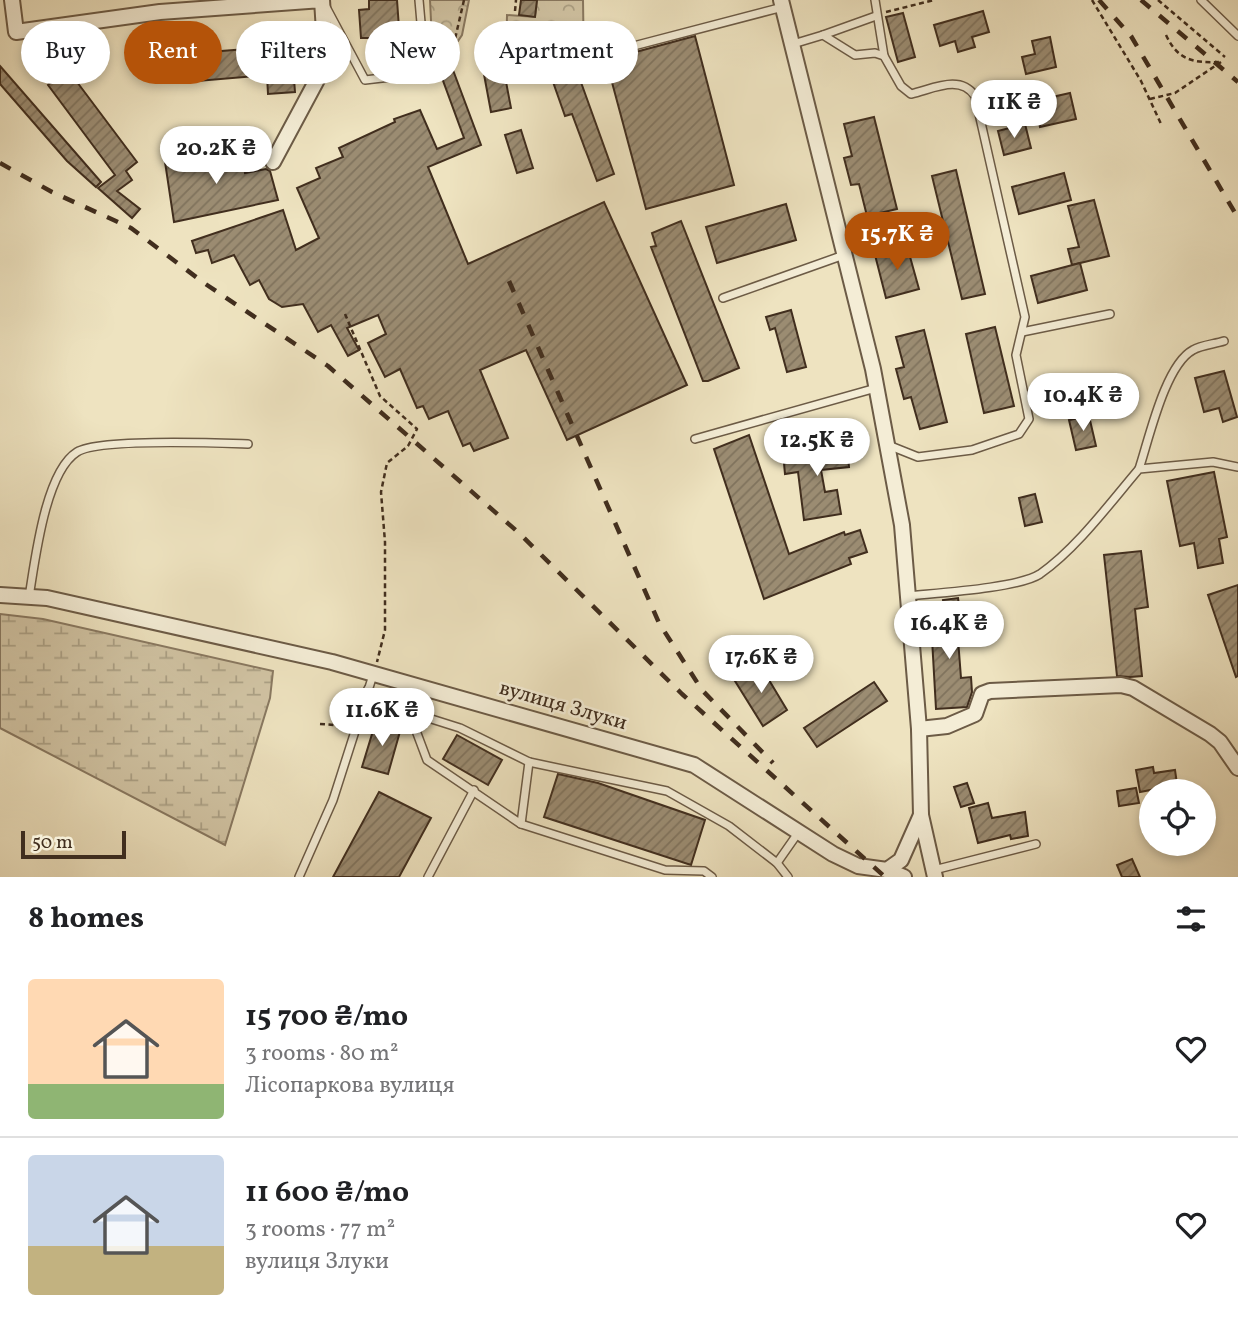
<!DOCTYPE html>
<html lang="en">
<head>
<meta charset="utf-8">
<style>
	body { margin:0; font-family:Vollkorn,serif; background:#f6f6f6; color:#202124; height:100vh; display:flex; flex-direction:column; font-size:26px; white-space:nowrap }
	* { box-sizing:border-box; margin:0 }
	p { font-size:23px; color:#757577 }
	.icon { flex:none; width:38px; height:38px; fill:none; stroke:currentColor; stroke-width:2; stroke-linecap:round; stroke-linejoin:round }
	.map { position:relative; height:877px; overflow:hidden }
	.panel { display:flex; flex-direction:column; background:#fff; flex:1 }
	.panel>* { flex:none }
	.banner { position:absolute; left:21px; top:21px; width:700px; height:63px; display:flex; gap:14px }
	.tools { position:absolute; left:1139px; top:779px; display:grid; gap:14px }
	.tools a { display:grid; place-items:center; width:77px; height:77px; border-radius:50%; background:#fff; box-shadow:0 4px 10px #0003; font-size:35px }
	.scale { position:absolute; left:21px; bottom:18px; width:105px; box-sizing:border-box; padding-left:7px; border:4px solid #412e1e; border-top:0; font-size:19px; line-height:24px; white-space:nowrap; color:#412e1e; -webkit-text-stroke:5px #f4edd6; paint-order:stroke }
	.price { position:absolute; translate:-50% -60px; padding:0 16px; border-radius:24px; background:#fff; color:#222; font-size:23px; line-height:46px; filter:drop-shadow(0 2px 4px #0008) }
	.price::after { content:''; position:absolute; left:50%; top:42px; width:21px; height:16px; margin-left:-10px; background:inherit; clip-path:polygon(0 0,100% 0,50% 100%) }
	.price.on { background:#b45309; color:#fff }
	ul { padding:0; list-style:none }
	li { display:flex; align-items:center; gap:21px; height:175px; padding:0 28px }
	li+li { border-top:2px solid #e0e0e0 }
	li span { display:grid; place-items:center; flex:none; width:196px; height:140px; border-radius:7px; color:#555 }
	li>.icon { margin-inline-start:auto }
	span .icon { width:84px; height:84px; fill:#fffc; stroke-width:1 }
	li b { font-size:30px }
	h2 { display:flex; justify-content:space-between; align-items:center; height:84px; padding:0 28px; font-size:30px }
	.tag { padding:0 24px; border-radius:32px; background:#fff; box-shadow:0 4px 10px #0003; font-size:24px; line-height:63px }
	.tag.on { background:#b45309; color:#fff }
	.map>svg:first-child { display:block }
</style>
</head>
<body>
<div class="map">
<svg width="1238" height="877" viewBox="0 0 1238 877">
	<defs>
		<pattern id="forest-crowns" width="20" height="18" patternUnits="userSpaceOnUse" patternTransform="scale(1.75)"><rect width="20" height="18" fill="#d1c4a4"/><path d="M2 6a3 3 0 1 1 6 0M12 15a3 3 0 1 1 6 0" fill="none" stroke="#aba085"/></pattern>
		<pattern id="wetland-marsh" width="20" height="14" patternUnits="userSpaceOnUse" patternTransform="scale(1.75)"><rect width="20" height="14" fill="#d1c4a4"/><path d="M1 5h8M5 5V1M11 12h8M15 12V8" fill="none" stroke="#aba085"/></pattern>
		<pattern id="building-hatch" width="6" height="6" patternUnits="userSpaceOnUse" patternTransform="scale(1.75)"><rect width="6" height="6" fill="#9b8c72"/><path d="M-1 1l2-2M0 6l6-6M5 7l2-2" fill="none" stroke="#80735d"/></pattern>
	</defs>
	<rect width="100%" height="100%" fill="#eee3c0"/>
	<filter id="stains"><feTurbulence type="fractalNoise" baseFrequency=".00286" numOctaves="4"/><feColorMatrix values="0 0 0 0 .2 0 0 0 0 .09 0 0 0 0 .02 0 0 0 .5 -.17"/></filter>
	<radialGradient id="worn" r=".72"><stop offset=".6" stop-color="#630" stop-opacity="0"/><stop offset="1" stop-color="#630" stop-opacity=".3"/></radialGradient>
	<!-- forest -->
	<g fill="url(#forest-crowns)" stroke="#897961" stroke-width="2">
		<path d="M430,0H469L462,35L458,41H432Z"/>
		<path d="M537,0H583L584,70L506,63L507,15L535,17Z"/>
	</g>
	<!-- wetland -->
	<path fill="url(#wetland-marsh)" stroke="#897961" stroke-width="2" d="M0,614L43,619L273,671L270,698L225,845L0,728Z"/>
	<!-- building -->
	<g fill="url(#building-hatch)" stroke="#412e1e" stroke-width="2">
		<path d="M369,0H397L401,56L373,58L371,38H361L359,10L369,9Z"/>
		<path d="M521,0H537L535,17L519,15Z"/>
		<path d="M983,11L989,32L972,37L975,47L958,52L955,41L940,46L934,25Z"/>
		<path d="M903,13L915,57L898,62L886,17Z"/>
		<path d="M695,36L734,185L646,209L606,60Z"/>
		<path d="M1050,37L1056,67L1026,74L1022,57L1035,54L1032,41Z"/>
		<path d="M82,39L83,53L94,52L95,66L34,70V41Z"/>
		<path d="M272,47L274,68L281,67L282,80L294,79L295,92L268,94L267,75L186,82L184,54Z"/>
		<path d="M450,62L481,145L428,167L468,264L604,202L687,385L567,440L526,350L480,370L508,438L474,451L470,443L463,446L448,411L429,419L423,406L417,408L400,369L385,377L368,343L386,334L378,315L347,328L359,350L348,356L331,325L318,332L303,304L282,307L269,299L259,280L250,285L234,255L212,263L208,250L196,253L192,241L283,210L296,250L319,238L297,188L320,178L316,168L343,157L339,148L395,122L394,119L420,110L437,149L464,138L438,67Z"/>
		<path d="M0,66L101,182L96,187L67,161L0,84Z"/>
		<path d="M503,66L511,108L491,112L483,69Z"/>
		<path d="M68,70L137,162L126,171L132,180L117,191L140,209L132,218L98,188L115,175L48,85Z"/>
		<path d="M578,74L614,174L597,181L572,114L565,116L553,82Z"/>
		<path d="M1070,93L1076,119L1040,127L1034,101Z"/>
		<path d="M874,117L897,209L867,216L859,184L851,185L844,158L852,156L844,124Z"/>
		<path d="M1025,124L1031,148L1004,155L998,131Z"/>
		<path d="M521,130L533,168L517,173L505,135Z"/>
		<path d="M243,154L245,173L266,169L270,171L278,200L174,222L165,162Z"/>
		<path d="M956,170L985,294L962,299L932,176Z"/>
		<path d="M1064,173L1071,200L1019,214L1012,187Z"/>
		<path d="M1094,200L1109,256L1072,265L1068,249L1079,247L1068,206Z"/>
		<path d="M786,204L796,240L717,263L706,227Z"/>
		<path d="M681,221L739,368L708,381H703L651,247L656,246L652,233Z"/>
		<path d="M907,246L919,289L886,298L875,255Z"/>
		<path d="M1080,263L1087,290L1038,303L1031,276Z"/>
		<path d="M791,310L806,367L787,372L775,328L770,330L766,317Z"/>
		<path d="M995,327L1014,406L984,413L966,334Z"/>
		<path d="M924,330L947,422L920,429L911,397L904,399L896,369L904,367L896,337Z"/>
		<path d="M1224,371L1237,417L1223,422L1219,408L1204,412L1195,378Z"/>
		<path d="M1089,416L1096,446L1076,450L1069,420Z"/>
		<path d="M749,435L789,554L844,532L845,535L860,530L867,552L849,558L851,564L764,599L714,449Z"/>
		<path d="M847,444L849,467L821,470L825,492L837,490L841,514L804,520L798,472L785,474L783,452Z"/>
		<path d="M1214,472L1227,537L1219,539L1223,563L1198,568L1194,543L1180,546L1167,481Z"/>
		<path d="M1035,494L1042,522L1025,526L1019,498Z"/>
		<path d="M1141,551L1148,607L1135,609L1142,676L1130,677L1117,676L1104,555Z"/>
		<path d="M1238,585V676L1236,677L1208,595Z"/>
		<path d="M958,598L960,613H956L961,678L971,677L972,692L967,707L936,709L931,621L946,620L943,600Z"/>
		<path d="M760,665L787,710L763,726L735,681Z"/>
		<path d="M874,682L887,701L817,747L804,728Z"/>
		<path d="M376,721L401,728L388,774L362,767Z"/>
		<path d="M457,735L502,760L488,785L443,759Z"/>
		<path d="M1153,767L1154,773L1175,770L1178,791H1167L1166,787L1140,792L1136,770Z"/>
		<path d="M558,774L598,783L705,820L691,865L544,817Z"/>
		<path d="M967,783L974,803L961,807L954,787Z"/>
		<path d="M1136,788L1139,803L1119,806L1117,791Z"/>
		<path d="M379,792L431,818L399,877H333Z"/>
		<path d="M988,803L992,818L1025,812L1028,836L1011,839L1010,835L978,843L969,808Z"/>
		<path d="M1132,859L1140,877H1122L1117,865Z"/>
	</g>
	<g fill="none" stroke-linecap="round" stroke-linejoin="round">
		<defs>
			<g id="service">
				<path d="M875,0L884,56"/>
				<path d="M1201,0L1238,36"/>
				<path d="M326,7L365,80L416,74L425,68L419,0"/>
				<path d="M823,35L876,16"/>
				<path d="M793,44L823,35L855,55L875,53L884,56L901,86L911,94C933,89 960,74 975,96L1025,317L1016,355L1029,419L1019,434L972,450L918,457L888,445"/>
				<path d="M603,54L783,7"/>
				<path d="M723,298L844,255"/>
				<path d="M1022,332L1110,314"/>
				<path d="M695,439L876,388"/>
				<path d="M1139,469C1149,439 1165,365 1193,350C1201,345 1215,344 1224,341"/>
				<path d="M909,596C937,593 1019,588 1040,574C1077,548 1110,503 1139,469L1213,462L1238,467"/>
				<path d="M29,597C35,561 45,472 77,452C99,438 218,443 248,444"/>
				<path d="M368,689L384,704L460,728L529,762L667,791L729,826L777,863L788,877"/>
				<path d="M409,712L427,760L521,824L665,870L704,871L712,877"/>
				<path d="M521,824L529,762"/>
				<path d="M777,863L798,833"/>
				<path d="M934,870L1036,844"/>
				<path d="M299,877L333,800L373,675"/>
				<path d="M428,877L474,790"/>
			</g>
			<g id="minor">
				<path d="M12,0L16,32L160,12L322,0L326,63L273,162"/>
				<path d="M781,0L873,369L902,525L919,729L921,815L935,877"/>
				<path d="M0,595L47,598L332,662L694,765L833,854L858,866L887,870L901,860L921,815"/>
				<path d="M919,729L947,726L975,714L982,694L990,691L1121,685L1133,688L1210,734L1220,742L1238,768"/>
				<path d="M887,870L904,877"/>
			</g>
		</defs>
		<!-- service casing -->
		<use href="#service" stroke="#6c5b46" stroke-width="10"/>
		<!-- minor casing -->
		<use href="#minor" stroke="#6c5b46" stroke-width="18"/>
		<!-- path -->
		<g stroke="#412e1e" stroke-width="2.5" stroke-dasharray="5 3.5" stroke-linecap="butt">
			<path d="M1092,0L1141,81L1162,126"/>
			<path d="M1158,0L1225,57"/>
			<path d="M515,11L516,0"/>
			<path d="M886,12L934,0"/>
			<path d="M1166,35C1178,61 1194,63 1221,62"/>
			<path d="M435,62L452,52L464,0"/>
			<path d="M1150,99L1175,93L1221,62"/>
			<path d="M345,314L380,396L417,429L408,446L387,463L381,492L385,542V630L377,662"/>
			<path d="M320,724L348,726"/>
		</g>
		<!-- service -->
		<use href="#service" stroke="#f4edd6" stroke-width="7"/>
		<!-- minor -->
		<use href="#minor" stroke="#f4edd6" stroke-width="14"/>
		<!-- rail -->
		<g stroke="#412e1e" stroke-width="4.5" stroke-dasharray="12 12" stroke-linecap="butt">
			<path d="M1099,0L1131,36L1238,218"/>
			<path d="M1141,0L1238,82"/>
			<path d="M0,163L52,192L131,228L204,283L328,366L519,533L682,694L885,877"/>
			<path d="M509,281L659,623L702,690L773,763"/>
		</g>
	</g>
	<g text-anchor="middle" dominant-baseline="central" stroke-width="5" stroke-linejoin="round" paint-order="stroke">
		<!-- street labels -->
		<g font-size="21" fill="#412e1e" stroke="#f4edd6">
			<text transform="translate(563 706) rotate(16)">вулиця Злуки</text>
		</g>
	</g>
	<rect width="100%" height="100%" filter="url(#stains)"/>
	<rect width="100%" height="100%" fill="url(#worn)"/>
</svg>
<div class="tools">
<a><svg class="icon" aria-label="locate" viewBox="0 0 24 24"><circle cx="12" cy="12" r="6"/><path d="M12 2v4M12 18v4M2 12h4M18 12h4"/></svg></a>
</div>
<div class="scale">50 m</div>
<b class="price" style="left:1014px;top:140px">11K ₴</b>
<b class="price" style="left:216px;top:186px">20.2K ₴</b>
<b class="price on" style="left:897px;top:272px">15.7K ₴</b>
<b class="price" style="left:1083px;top:433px">10.4K ₴</b>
<b class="price" style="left:817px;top:478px">12.5K ₴</b>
<b class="price" style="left:949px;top:661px">16.4K ₴</b>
<b class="price" style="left:761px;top:695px">17.6K ₴</b>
<b class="price" style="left:382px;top:748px">11.6K ₴</b>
<div class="banner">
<a class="tag">Buy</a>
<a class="tag on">Rent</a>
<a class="tag">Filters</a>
<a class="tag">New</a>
<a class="tag">Apartment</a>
</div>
</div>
<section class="panel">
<h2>8 homes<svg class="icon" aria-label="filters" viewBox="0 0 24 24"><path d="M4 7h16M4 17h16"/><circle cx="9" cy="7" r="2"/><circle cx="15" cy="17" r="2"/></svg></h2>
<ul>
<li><span style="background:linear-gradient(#ffd9b3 75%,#8fb573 0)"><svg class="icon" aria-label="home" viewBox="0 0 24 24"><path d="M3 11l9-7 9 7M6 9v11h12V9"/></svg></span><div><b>15 700 ₴/mo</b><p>3 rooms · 80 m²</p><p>Лісопаркова вулиця</p></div><svg class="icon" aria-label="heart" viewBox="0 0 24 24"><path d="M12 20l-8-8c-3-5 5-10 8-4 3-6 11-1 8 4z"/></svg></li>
<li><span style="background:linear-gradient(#c9d6e8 65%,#c2b280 0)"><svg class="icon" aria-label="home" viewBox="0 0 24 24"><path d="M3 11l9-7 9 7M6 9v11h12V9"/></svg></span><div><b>11 600 ₴/mo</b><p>3 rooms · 77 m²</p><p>вулиця Злуки</p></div><svg class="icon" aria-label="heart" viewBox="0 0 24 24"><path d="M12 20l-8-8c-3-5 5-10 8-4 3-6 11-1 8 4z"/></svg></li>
</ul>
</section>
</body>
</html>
